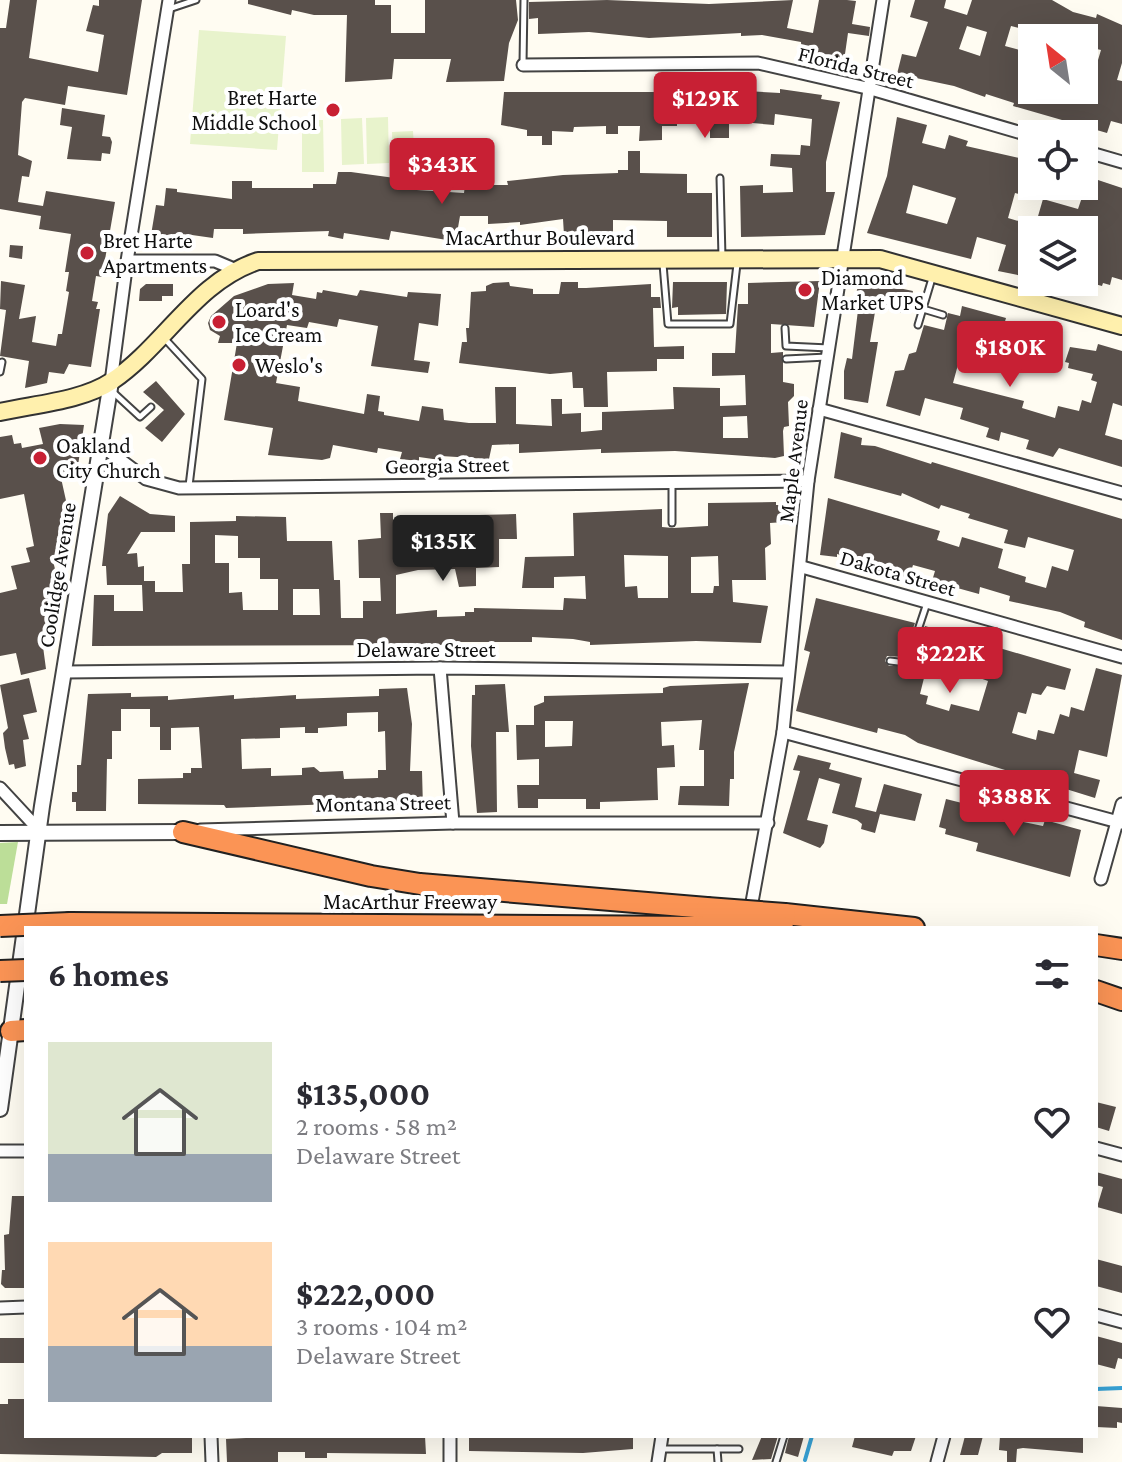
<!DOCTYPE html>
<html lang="en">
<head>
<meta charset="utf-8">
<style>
	body { margin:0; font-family:"Crimson Pro",serif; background:#f7f7f7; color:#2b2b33; height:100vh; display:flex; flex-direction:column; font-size:30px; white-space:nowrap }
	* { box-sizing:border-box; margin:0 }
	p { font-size:26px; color:#7c7c81 }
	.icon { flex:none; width:44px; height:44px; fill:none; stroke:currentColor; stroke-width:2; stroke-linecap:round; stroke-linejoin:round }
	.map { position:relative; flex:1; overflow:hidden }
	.details { position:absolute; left:24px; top:926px; width:1074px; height:512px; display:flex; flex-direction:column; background:#fff; border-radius:0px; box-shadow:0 8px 32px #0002 }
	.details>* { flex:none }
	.needle { width:52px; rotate:330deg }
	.fabs { position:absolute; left:1018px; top:24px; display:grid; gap:16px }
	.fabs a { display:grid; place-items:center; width:80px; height:80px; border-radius:0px; background:#fff; box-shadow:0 8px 32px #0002; font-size:40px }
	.price { position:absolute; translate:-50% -68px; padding:0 18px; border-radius:8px; background:#c82034; color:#fff; font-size:26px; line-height:52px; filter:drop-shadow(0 2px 4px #0008) }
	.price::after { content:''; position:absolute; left:50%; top:48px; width:24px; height:18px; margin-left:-12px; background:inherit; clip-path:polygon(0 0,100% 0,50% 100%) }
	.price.active { background:#222; color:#fff }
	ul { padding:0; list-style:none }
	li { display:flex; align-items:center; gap:24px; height:200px; padding:0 24px }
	li span { display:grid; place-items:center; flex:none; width:224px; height:160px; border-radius:0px; color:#555 }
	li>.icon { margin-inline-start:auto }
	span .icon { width:96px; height:96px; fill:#fffc; stroke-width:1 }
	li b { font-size:34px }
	h2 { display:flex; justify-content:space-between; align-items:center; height:96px; padding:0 24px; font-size:34px }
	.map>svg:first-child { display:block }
</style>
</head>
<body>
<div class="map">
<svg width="1122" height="1462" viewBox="0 0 1122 1462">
	<rect width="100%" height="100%" fill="#fffcf2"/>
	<!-- forest -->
	<path fill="#bcde98" d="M18,842L7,904H0V843Z"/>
	<!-- pitch -->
	<g fill="#e8f3cc">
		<path d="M199,30L286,36L277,150L190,144Z"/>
		<path d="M388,117L389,163L367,164L366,118Z"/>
		<path d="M362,118L364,164L342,165L341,119Z"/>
		<path d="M302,120H323L324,172H302Z"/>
		<path d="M413,131L415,161L393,162L392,132Z"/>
	</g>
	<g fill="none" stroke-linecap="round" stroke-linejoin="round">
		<!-- stream -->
		<g stroke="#37a1d4" stroke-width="4">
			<path d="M1096,1389L1122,1388"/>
			<path d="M805,1460L812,1436"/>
		</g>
	</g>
	<!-- building -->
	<g fill="#59504b" fill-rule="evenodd">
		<path d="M10,0H37L29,58L98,72L104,35L86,31L93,5L99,6V0H142L127,95L68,86L65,105L25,98L22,102L18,155L32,161L29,177L22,176L18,202L43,206L46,191L115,202L102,277L96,276L92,301L98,302L96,309H100L91,367L69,364L64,374L49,372L47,383L25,388L29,361L0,356L6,310L0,309L1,281L25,285L19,319L36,316L32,342L56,346L58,334H62L69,292L66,291L69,272H65L71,234L39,229L41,216L0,209V28H6Z"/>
		<path d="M248,0H375V5H391V33H425V0H516L518,20L509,43L504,81L446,82L451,59H394L392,79L345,82L347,15H314L292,10L291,15L248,4Z"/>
		<path d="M607,0L709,4L793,0L787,28L813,33L819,0H847L856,1L852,24L870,27L869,36L848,33L844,61H837L802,55L801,42L762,35L741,36V33L649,38L589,32L538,34V18L529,19V2Z"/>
		<path d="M915,0H946L944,8L967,15L972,0H1052L1073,12L1096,18L1097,14L1122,25V63L1117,80L1122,81V124L1111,121L1107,133L1013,106L1014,103L986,94L985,97L954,86L897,74L902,54L916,57L928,22L910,17ZM967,26L987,32L980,56L959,49ZM1011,26L1059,38H1084V46L1101,50L1095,70L1084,67V90H1032V76L1025,74L1031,53L1005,46Z"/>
		<path d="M710,89L780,93V89L822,95L821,99L840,102L826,162V192H835L825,235L741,237L740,186L763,185V193L793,192L792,168L770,166L771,154L800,155L801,145L810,146L812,119L775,114L774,125L729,121V138H710V120L677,121V126H662V140L639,141L640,126H618V134H606V126L574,127L573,132L552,131V145H542V136H527V130L501,125L504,92H685Z"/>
		<path d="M62,108L105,115L102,136L110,137L112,142L110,154L102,153L101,161L67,159L72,127L60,125Z"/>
		<path d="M897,117L927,125L922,143L945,149L949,135L968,141L966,146L1032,161V186H1040L1037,199L1015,193L1008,218L1032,225V278L998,271L1006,245L977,237L971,259L867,233L887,176ZM913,185L956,198L947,224L906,213Z"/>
		<path d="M628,151H640V173L687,174V193H712V237H667V221L613,220V235H564L563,219L520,225V222L488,224V216H460L456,239L447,240L391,231L389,240L344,233L343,239L328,236L329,231L243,234V229H214L213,238L192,235L191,241L151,235L156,205L164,206L166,188L177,189V192L232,199V181H252V188H313V184H336L338,172H351L402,179L401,189L464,193L465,185H508L507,181L563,175L618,173V170H628Z"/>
		<path d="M1089,177L1122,188V280L1112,277L1110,285L1103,283L1102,286L1084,281V230H1034L1043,199L1078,209Z"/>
		<path d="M10,245L23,246L22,259L9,257Z"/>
		<path d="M860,280L913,291L906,314L876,306L870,342H878L868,403L844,399V371L847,358L852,359L859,302L854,300Z"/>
		<path d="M820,281L814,327L771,324V353L783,352V382L794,384V396L788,402L789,426L784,427L783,431L784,456L775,458L675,451L601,453V449L519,453V444L492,445L489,459L441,456L440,460L419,457V461L400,459L402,452L378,448L377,453L333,445L330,458L322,460L268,455L273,428L224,420L237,343H218L220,336L210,330L208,323L211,316L234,296L268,284L294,283L292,295L316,299L317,292L322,293L323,290L357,296L360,290L407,297L408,292L441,294L438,326L419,323L414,360L430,362L428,373L371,366L378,326L339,319L337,327L309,322L307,328L287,325L276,383L300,387L298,401L364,414L367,394L380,396L378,411L384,412V415L419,421L422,406L443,409L444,420L469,423H496L495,387H516V424L552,426L551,399H562V414L581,413V432L602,430V412L674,409L673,387L720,388V406L746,405L745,375L712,376V353H735L738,304H748V283ZM747,416L748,438H723V417Z"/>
		<path d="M509,282L510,286L533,289V294H559L561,282H578V288H586L651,284V297H660L661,308H653L654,347L684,346V359H657V371L607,372L608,407H584L583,388H573L572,372L550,374L459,363L462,342H467L466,328H469L471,292L486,291V286L493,283Z"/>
		<path d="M673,282H727L726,314L678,315V307L672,308Z"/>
		<path d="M146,284H173V296H162V301H139L140,289Z"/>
		<path d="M962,306L1006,318L991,370L959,361L953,383L1024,401L1022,408L1055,418L1058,406L1079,411L1082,400L1091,403L1097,382L1091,380L1093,374L1068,368L1069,363L1065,362L1070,347L1096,351L1098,344L1122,351V406L1113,403L1105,435L1122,440V467L1059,448L1053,457L1026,449L1029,440L1001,432L999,441L986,437L989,428L960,419L963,408L925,398L920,416L886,406L895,371L904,370L909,354L916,352L924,325L944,330L948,313L960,316Z"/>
		<path d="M156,381L185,414L162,442L145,428L164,410L143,392Z"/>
		<path d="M60,424L84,425L76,479L61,478L67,505L62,511L65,527L58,534L64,559L53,561L59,585L51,587L56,608L48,613L52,633L42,639L46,669L21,675L16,653L0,656V593L17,589L11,566L30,562L26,548L34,546L24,494L0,499V437L12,435L14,444L21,443L22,448L43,444L39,428Z"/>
		<path d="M841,432L862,438L861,445L875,446L931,464L932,462L1122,519V640L1084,627L1085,622L1060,612L1009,601L1010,596L980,587L979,594L932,581L935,571L913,565L908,581L877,572L862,561L837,554V557L820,555L828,498L940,531L937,540L959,547L962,537L1003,549L998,568L1026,577L1025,582L1046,588L1052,566L1068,571L1074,550L1028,537L1025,548L1004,543L1008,530L968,518L970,514L941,505L939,509L902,493L901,496L834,478Z"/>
		<path d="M120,496L150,514L175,516V532H141L127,554L137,553L138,567L144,566V581H155V592H183L182,564H190V522L236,521V516L286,517L287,541H332L334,580H340L341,618H363V601H381L380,578H359L358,540L381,538L380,513H393V528H398L401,539L438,535L437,524H453L454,548H479V515L516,514L517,539H499V567L476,568V586L459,587L455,569L418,570L396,575V614L437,610V617L465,616V612H474V608L563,610L564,598L586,599L585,576L554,577V588H522L525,557L574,556L573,513L662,509V527L673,528L708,526V503L776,502V505H783L784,522L770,523L771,544L765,548L766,580H732L733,602L768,606L761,643L696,641L590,645V642L573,639L532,637V642H453V645L92,646L94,595H114V611H143L142,585H107L106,566H102L108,514ZM215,535L238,536V558H260V579H278V610H243L242,592L229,593V563H215ZM624,555L668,556V598H638L637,586L625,587ZM718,556L719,586H714L713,593H691V557ZM293,589H319L320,615H293Z"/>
		<path d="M816,598L915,623L903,657L887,656L885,661L889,666H911L925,626L1071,669L1065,690L1047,686L1041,695L1032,693L1026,714L1018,712L1012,733L1036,740L1038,730L1054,734L1060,714L1069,717L1071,707L1084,711L1096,668L1122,675L1107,757L1079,750L1074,773L1100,780L1095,798L918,743L905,735L878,728L877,733L796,711L810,652L804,650ZM938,663L988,681L979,711L951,704L949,711L926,704L928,696L920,694L926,670L935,672Z"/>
		<path d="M29,678L37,712L23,715L29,739L23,740L26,766L15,769L14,764L9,765L5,748L3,733L8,728L0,685Z"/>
		<path d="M749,683L734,752V779H730L729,806L678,805L680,786H704V750H699L702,720L661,722L662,746L674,745L675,767L657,768L658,800L600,802V809H586V799H538V808H518L517,785H539V759L517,760L516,725H534V706L544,702V696L663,693V688L670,686ZM545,721H573L572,746L545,747Z"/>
		<path d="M505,684L509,732H496L497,812L477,813L471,746L472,695H475V685Z"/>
		<path d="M407,688L412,724L410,771H422L423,808L373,806V809H359V805L334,804L226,808L224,805L138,804V779L183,778V773H191V768H202L199,727L171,728V750H160V727H150V709H121V731H112V759H107L106,811H76V802H72V792H77V765H81L88,694L131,693V697L168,696V700L234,695V699L296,695V699L379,696V689ZM378,712V732L385,731L386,770H378V778L344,779L343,771L320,772L314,767L302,768V775L271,776V768L242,769L241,739L280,738V728L305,727V733H318V728L347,726V713Z"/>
		<path d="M798,755L831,763L829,769L862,778L855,807L876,812L884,784L922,794L915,821L880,814L875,833L861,829L862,824L857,820L832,813L840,784L819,778L807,820L828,825L824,843L820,848L783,833L800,771L793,770Z"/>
		<path d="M946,799L962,803L961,807L995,816L1043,826L1045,820L1081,830L1070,877L976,851L978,843L945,834L946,829L939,827Z"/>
		<path d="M1096,1102L1116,1107L1109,1131L1096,1127Z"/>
		<path d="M1096,1172L1122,1179V1214L1097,1207L1103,1187L1096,1185Z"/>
		<path d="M12,1196H26V1288H5L1,1284L2,1270H5L4,1235L9,1234Z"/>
		<path d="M1096,1259L1122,1266V1293L1096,1286Z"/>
		<path d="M1096,1336L1122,1343V1359L1118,1358L1115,1369L1096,1364Z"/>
		<rect x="0" y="1338" width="26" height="25"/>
		<path d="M8,1399H26V1436H192V1453H162L156,1457L0,1454V1404H8Z"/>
		<path d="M1096,1406L1122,1408V1423L1117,1422V1428L1096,1427Z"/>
		<path d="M283,1436H425L426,1454L327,1453V1458H305V1452H278V1462H227L226,1439Z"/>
		<path d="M469,1436H633V1449L583,1453L469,1451Z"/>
		<path d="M762,1436H778L771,1459L752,1460Z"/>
		<path d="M789,1436H804L798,1457L785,1453Z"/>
		<path d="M855,1436H916L911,1451H894L892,1456L852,1447Z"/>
		<path d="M965,1436H983L978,1455H960Z"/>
		<path d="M1000,1436H1083V1453L1023,1448L1017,1449L1016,1462H1007V1451L999,1450Z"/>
	</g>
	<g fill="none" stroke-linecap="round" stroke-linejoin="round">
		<defs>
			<g id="service">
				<path d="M169,9L196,0"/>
				<path d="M523,64L524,0"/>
				<path d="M720,178L722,257"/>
				<path d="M663,264L668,324H730L737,264"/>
				<path d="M923,309L943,315"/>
				<path d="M918,325L933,275"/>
				<path d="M785,328L786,346L829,348"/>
				<path d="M165,339L202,379L189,486"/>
				<path d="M786,359L827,357"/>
				<path d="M0,372L2,362"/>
				<path d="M114,393L140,417L151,407"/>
				<path d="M672,484V523"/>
				<path d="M890,661L907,663L927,603"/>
				<path d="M661,1449H739"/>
				<path d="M717,1449L718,1462"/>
				<path d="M776,1462L784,1436"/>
			</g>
			<g id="minor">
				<path d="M523,65L758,63L871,89L1032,136"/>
				<path d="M1084,151L1122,162"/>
				<path d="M127,261H215L234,269"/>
				<path d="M111,382L127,261L169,0"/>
				<path d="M819,409L1122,493"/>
				<path d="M99,444L146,479L179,488L808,481"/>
				<path d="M802,567L1122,657"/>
				<path d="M440,668L453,823"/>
				<path d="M65,672L440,668L786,672"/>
				<path d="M783,732L1122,823"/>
				<path d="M0,788L39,830"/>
				<path d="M200,830L453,823H768"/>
				<path d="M1101,879L1122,804"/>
				<path d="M750,913L783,732L808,481L883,0"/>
				<path d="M1096,1148L1122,1155"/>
				<path d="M0,1151H26"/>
				<path d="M0,1308L26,1307"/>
				<path d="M1096,1315L1122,1322"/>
				<path d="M211,1436L212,1462"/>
				<path d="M450,1436V1462"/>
				<path d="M658,1462L662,1436"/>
				<path d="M937,1462L944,1436"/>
			</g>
			<g id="tertiary">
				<path d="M0,833L183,832"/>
				<path d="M0,1109L42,806L111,382"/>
			</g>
			<path id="secondary" d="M0,412C35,404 82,401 112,381C165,345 195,282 258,261L880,259L1122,326"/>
			<g id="motorway">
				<path d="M183,832L371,876L420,884L707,908"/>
				<path d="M785,914L914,928"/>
				<path d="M70,923L705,927"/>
				<path d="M1096,945L1122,949"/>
				<path d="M1096,991L1122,1000"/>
				<path d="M11,1031L26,1030"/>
			</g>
		</defs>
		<!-- service casing -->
		<use href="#service" stroke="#434343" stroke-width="9"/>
		<!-- minor casing -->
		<use href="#minor" stroke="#434343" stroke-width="15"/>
		<!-- tertiary casing -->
		<use href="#tertiary" stroke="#434343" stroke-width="18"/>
		<!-- secondary casing -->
		<use href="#secondary" stroke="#323232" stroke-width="20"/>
		<!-- motorway casing -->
		<use href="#motorway" stroke="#212121" stroke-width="24"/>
		<!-- service -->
		<use href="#service" stroke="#fff" stroke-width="5"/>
		<!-- minor -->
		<use href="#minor" stroke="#fff" stroke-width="11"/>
		<!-- tertiary -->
		<use href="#tertiary" stroke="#fff" stroke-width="14"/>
		<!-- secondary -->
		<use href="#secondary" stroke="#fff0ad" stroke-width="16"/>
		<!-- motorway -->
		<use href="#motorway" stroke="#fb9455" stroke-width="20"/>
		<defs>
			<g id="motorway-bridge">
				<path d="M707,908L785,914"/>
				<path d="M0,926L70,923"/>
				<path d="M705,927H783"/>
				<path d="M0,971L26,970"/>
			</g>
		</defs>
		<!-- motorway-bridge casing -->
		<use href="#motorway-bridge" stroke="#212121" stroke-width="24" stroke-linecap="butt"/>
		<!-- motorway-bridge -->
		<use href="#motorway-bridge" stroke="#fb9455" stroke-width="20"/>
	</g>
	<!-- markers -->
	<g fill="#c82034" stroke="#fff" stroke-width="3">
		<circle cx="333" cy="110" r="8"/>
		<circle cx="87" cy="253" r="8"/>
		<circle cx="805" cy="290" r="8"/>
		<circle cx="219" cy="322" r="8"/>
		<circle cx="239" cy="365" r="8"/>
		<circle cx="40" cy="458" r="8"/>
	</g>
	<g text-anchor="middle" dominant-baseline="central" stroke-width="8" stroke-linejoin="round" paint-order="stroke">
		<!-- street labels -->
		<g font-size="22" fill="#101010" stroke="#fff">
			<text transform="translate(856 67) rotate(14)">Florida Street</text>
			<text x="540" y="237">MacArthur Boulevard</text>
			<text transform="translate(793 461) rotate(-83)">Maple Avenue</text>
			<text transform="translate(447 465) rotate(-1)">Georgia Street</text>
			<text transform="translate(898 573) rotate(16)">Dakota Street</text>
			<text transform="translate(57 575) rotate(-81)">Coolidge Avenue</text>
			<text x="426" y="649">Delaware Street</text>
			<text transform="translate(383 803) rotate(-1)">Montana Street</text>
			<text x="410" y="901">MacArthur Freeway</text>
		</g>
		<!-- poi labels -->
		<g font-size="22" fill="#101010" stroke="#fff" text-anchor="start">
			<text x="317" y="97" text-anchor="end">Bret Harte<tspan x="317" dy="25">Middle School</tspan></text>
			<text x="103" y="240">Bret Harte<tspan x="103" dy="25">Apartments</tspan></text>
			<text x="821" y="277">Diamond<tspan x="821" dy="25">Market UPS</tspan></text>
			<text x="235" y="309">Loard's<tspan x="235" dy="25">Ice Cream</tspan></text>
			<text x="255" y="365">Weslo's</text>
			<text x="56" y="445">Oakland<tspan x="56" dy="25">City Church</tspan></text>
		</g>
	</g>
</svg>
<div class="fabs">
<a><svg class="needle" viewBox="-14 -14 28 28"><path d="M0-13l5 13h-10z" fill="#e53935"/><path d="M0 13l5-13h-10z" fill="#7c7c81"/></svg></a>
<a><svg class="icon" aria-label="locate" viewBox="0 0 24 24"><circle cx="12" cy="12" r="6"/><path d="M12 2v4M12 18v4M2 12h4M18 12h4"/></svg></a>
<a><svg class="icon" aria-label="layers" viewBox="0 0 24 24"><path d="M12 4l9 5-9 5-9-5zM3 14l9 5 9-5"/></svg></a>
</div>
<b class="price" style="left:705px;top:140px">$129K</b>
<b class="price" style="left:442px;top:206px">$343K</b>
<b class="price" style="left:1010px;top:389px">$180K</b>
<b class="price active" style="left:443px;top:583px">$135K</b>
<b class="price" style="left:950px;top:695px">$222K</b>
<b class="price" style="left:1014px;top:838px">$388K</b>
<section class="details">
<h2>6 homes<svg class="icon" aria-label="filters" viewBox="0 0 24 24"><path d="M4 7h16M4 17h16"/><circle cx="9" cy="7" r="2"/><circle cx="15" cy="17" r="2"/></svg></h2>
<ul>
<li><span style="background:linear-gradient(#dfe7d0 70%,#9aa5b1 0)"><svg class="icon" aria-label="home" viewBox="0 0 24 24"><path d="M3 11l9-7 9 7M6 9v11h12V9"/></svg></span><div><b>$135,000</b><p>2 rooms · 58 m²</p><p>Delaware Street</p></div><svg class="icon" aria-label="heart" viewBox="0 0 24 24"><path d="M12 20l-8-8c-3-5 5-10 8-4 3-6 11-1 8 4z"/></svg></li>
<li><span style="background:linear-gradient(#ffd9b3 65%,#9aa5b1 0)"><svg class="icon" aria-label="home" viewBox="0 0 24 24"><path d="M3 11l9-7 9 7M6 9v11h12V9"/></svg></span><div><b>$222,000</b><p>3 rooms · 104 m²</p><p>Delaware Street</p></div><svg class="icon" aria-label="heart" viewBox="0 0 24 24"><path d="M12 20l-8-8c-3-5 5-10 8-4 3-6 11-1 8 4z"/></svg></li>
</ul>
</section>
</div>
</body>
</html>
